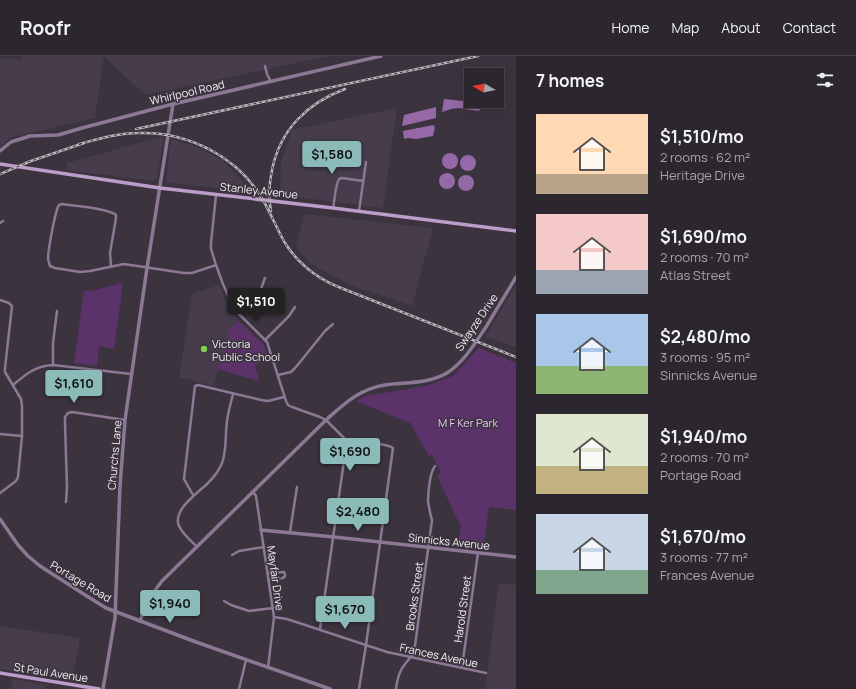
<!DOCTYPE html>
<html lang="en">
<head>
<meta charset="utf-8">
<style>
	body { margin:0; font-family:Manrope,sans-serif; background:#342f36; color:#f1f3f6; height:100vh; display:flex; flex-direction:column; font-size:15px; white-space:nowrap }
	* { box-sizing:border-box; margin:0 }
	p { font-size:13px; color:#a6a5aa }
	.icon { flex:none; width:22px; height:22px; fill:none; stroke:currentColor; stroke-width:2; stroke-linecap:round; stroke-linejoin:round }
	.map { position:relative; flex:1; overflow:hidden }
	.details { display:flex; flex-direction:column; background:#2c272e; width:340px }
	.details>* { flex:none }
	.needle { width:26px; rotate:279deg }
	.tools { position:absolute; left:464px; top:12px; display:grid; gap:8px }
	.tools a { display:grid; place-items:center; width:40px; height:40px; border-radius:0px; background:#2c272e; box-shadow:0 4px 16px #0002,0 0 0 1px #48444a; font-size:20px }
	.price { position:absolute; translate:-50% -34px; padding:0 9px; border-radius:4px; background:#8bbbb9; color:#111; font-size:13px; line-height:26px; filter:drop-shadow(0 1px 2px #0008) }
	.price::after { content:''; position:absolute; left:50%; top:24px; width:12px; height:9px; margin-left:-6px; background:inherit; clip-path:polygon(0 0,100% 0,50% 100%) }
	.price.on { background:#222; color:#fff }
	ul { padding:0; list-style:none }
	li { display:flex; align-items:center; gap:12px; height:100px; padding:0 20px }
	li span { display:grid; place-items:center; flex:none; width:112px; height:80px; border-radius:0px; color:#555 }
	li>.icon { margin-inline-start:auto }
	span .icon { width:48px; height:48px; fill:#fffc; stroke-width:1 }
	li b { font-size:17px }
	h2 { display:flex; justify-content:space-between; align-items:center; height:48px; padding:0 20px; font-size:17px }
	header { display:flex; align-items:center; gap:24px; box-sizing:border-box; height:56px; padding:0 20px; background:#2c272e; border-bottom:1px solid #48444a }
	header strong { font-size:19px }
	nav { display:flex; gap:22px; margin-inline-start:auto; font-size:14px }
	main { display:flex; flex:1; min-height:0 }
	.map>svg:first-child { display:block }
</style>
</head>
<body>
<header>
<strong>Roofr</strong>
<nav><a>Home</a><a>Map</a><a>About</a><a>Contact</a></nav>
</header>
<main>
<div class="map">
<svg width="516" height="633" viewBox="0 0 516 633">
	<rect width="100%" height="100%" fill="#3b343e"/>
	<!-- built -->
	<g fill="#463c4b">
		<path d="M22,0H329L145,39L104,0L95,62L9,82L0,92V2L21,4Z"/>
		<path d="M397,52L383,152L280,139L281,107L292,74Z"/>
		<path d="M164,80L157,122L153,125L66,114L67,107Z"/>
		<path d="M171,83L194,90L222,104L253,136L166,126Z"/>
		<path d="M304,158L433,172L412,250L352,230L310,207L296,191Z"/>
		<path d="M219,229L229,251L238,264L230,274L213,330L179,321L192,238Z"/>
		<path d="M516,229V291L485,281Z"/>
		<path d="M499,527L516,529V633H485Z"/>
		<path d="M0,570L80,582L72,625L0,613Z"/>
		<path d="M12,623L48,629L44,633H11Z"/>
	</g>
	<!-- green -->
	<g fill="#5c326b">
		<path d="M123,227L114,293L99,290L97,310L74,307L84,235H91Z"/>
		<path d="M238,264L263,288L265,292L268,304L255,309L259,325L217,313L230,274Z"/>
		<path d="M479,292L516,307V454L489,451L483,493L458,490L461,471L437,420L441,417L432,399L429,400L410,367L356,345L366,340L426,330L453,320Z"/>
	</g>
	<!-- water -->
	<g fill="#9569a7">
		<path d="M444,43L463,45L470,48L477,49L480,54L478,55L459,52L451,53L442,56Z"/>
		<path d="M436,51V62L402,70L404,59Z"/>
		<path d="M433,69L435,71L433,80L416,83L408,82L404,83L403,75Z"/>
		<circle cx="450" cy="105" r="8"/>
		<circle cx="468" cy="107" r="8"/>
		<circle cx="447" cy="125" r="8"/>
		<circle cx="466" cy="127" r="8"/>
	</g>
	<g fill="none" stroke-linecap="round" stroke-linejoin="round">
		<!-- minor -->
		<g stroke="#8c7894" stroke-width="2.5">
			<path d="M265,10L267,18L271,26"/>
			<path d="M216,139L211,187V193L216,209L223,228L234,253L267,286L286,345L288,349L292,351L320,361L326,364L344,382L347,384C359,387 384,386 393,392L366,589L359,633"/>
			<path d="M333,152C335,143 335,131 339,123L342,122L363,125"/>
			<path d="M359,155L366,106"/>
			<path d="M0,167L3,165"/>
			<path d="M111,210L110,197L116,162V159C108,152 74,150 62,148L59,149C55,155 48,195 48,203C49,206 49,207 50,210L55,212L80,216L90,215L124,208L184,217H192L216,209"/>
			<path d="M0,244L9,247L12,250L5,312V316L21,343L22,350V380L18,421L16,425L0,437"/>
			<path d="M238,257L261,233L265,222"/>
			<path d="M265,284L289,260L295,251"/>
			<path d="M53,309V287L57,255"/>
			<path d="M278,319L291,316L296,311L325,275L333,268"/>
			<path d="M13,329C26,318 35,310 53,309L131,318"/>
			<path d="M0,378L22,380"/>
			<path d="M253,436L256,440L274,561L268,612"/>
			<path d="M193,439L184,423L195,330L198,329L261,344L268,345L284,341"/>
			<path d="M66,446L67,431L65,367V361L68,357L72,356L125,364"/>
			<path d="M290,476L297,431"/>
			<path d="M197,491C192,486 182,477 179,470C172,454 198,437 208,427C213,422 219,415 222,407C227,394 225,379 227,365C228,356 231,347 233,338"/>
			<path d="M232,499L239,495L264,491"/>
			<path d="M268,517L284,516L285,518V520L283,522L268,524"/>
			<path d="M224,545L231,549L249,555L273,552"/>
			<path d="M274,561L287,563L387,596L486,617"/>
			<path d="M320,573L347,384"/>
			<path d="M462,611L478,497"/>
			<path d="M239,633L246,604"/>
			<path d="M396,633C397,624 399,615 405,608C408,604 411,601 414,597L432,464C430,458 429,451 428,445C428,436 430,416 435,410"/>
		</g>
		<!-- tertiary -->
		<g stroke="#8c7894" stroke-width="3.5">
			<path d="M0,95L11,86L30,80L58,79L82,72L173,48L381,0"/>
			<path d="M0,463L18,489L28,500L40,510L82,537L106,552L196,586L330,633"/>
			<path d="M261,474L334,481L516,501"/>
			<path d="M140,565C145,550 152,537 162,525L326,364C344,348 359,333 385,329C406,326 428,328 447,317C464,306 475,287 486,271C496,254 506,238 516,221"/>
			<path d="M103,633L115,562L120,430L125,364L147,212L173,48"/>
		</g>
		<!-- secondary -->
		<g stroke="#bc9cc8" stroke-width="3.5">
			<path d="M0,108L160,132L333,152L516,175"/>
			<path d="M0,617L99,633"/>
		</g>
		<defs>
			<g id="rail">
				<path d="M136,73L478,0"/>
				<path d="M79,88C98,83 118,77 138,77C188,75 238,101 263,144C271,158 277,173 285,187C299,209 318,223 341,232L516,301"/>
				<path d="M0,118L31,105L84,87"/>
				<path d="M271,155C268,141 269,128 272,114C280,74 307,47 345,33"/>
			</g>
		</defs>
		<!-- rail casing -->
		<use href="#rail" stroke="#bab4bc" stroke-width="2.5"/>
		<!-- rail -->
		<use href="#rail" stroke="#3b343e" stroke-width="1" stroke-dasharray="3" stroke-linecap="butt"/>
	</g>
	<!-- markers -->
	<circle fill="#7ed053" stroke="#3b343e" stroke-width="1.5" cx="204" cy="293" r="4"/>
	<g text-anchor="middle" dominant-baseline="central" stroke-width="3" stroke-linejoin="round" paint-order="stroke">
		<!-- street labels -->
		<g font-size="11" fill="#f2edf4" stroke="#3b343e">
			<text transform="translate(187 36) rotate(-13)">Whirlpool Road</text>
			<text transform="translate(259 134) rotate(6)">Stanley Avenue</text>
			<text transform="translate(476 266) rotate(-56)">Swayze Drive</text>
			<text transform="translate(114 399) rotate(-85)">Churchs Lane</text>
			<text transform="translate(449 485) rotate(6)">Sinnicks Avenue</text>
			<text transform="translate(276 522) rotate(82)">Mayfair Drive</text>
			<text transform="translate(81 525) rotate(31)">Portage Road</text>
			<text transform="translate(414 540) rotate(-82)">Brooks Street</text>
			<text transform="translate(462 553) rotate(-82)">Harold Street</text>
			<text transform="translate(439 599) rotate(12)">Frances Avenue</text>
			<text transform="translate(51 616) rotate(9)">St Paul Avenue</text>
		</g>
		<!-- poi labels -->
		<g font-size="11" fill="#f2edf4" stroke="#3b343e" text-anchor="start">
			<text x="212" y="287">Victoria<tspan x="212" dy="13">Public School</tspan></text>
		</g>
		<!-- park labels -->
		<g font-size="11" fill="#eec8fc" stroke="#3b343e">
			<text x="468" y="366">M F Ker Park</text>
		</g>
	</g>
</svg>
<div class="tools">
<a><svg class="needle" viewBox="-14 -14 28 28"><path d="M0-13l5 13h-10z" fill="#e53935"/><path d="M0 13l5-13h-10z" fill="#a6a5aa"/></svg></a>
</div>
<b class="price" style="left:332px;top:119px">$1,580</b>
<b class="price on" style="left:256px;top:266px">$1,510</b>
<b class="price" style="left:74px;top:348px">$1,610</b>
<b class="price" style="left:350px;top:416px">$1,690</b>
<b class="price" style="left:358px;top:476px">$2,480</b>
<b class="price" style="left:170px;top:568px">$1,940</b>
<b class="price" style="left:345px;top:574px">$1,670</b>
</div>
<section class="details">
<h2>7 homes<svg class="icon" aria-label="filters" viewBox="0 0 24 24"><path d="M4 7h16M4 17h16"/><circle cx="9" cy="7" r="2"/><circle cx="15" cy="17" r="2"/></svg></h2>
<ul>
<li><span style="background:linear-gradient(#ffd9b3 75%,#b9a48a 0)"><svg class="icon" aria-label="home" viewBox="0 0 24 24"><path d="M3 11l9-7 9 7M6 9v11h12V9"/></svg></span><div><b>$1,510/mo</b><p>2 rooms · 62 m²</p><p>Heritage Drive</p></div></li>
<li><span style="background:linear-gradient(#f6c9c9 70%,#9aa5b1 0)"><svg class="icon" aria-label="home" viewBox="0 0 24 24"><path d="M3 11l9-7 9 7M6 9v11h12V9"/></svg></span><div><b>$1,690/mo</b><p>2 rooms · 70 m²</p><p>Atlas Street</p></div></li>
<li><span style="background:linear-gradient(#a9c7e8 65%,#8fb573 0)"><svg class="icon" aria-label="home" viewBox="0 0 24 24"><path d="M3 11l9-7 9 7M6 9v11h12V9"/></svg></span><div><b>$2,480/mo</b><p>3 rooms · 95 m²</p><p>Sinnicks Avenue</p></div></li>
<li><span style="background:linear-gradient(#dfe7d0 65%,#c2b280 0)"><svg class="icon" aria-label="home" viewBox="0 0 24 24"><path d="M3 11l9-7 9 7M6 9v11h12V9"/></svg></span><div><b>$1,940/mo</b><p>2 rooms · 70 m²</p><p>Portage Road</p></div></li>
<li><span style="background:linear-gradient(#c9d6e8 70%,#7fa58c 0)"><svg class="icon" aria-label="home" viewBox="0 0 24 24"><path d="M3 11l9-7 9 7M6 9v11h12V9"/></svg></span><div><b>$1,670/mo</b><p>3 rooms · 77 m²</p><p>Frances Avenue</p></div></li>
</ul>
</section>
</main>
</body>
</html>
